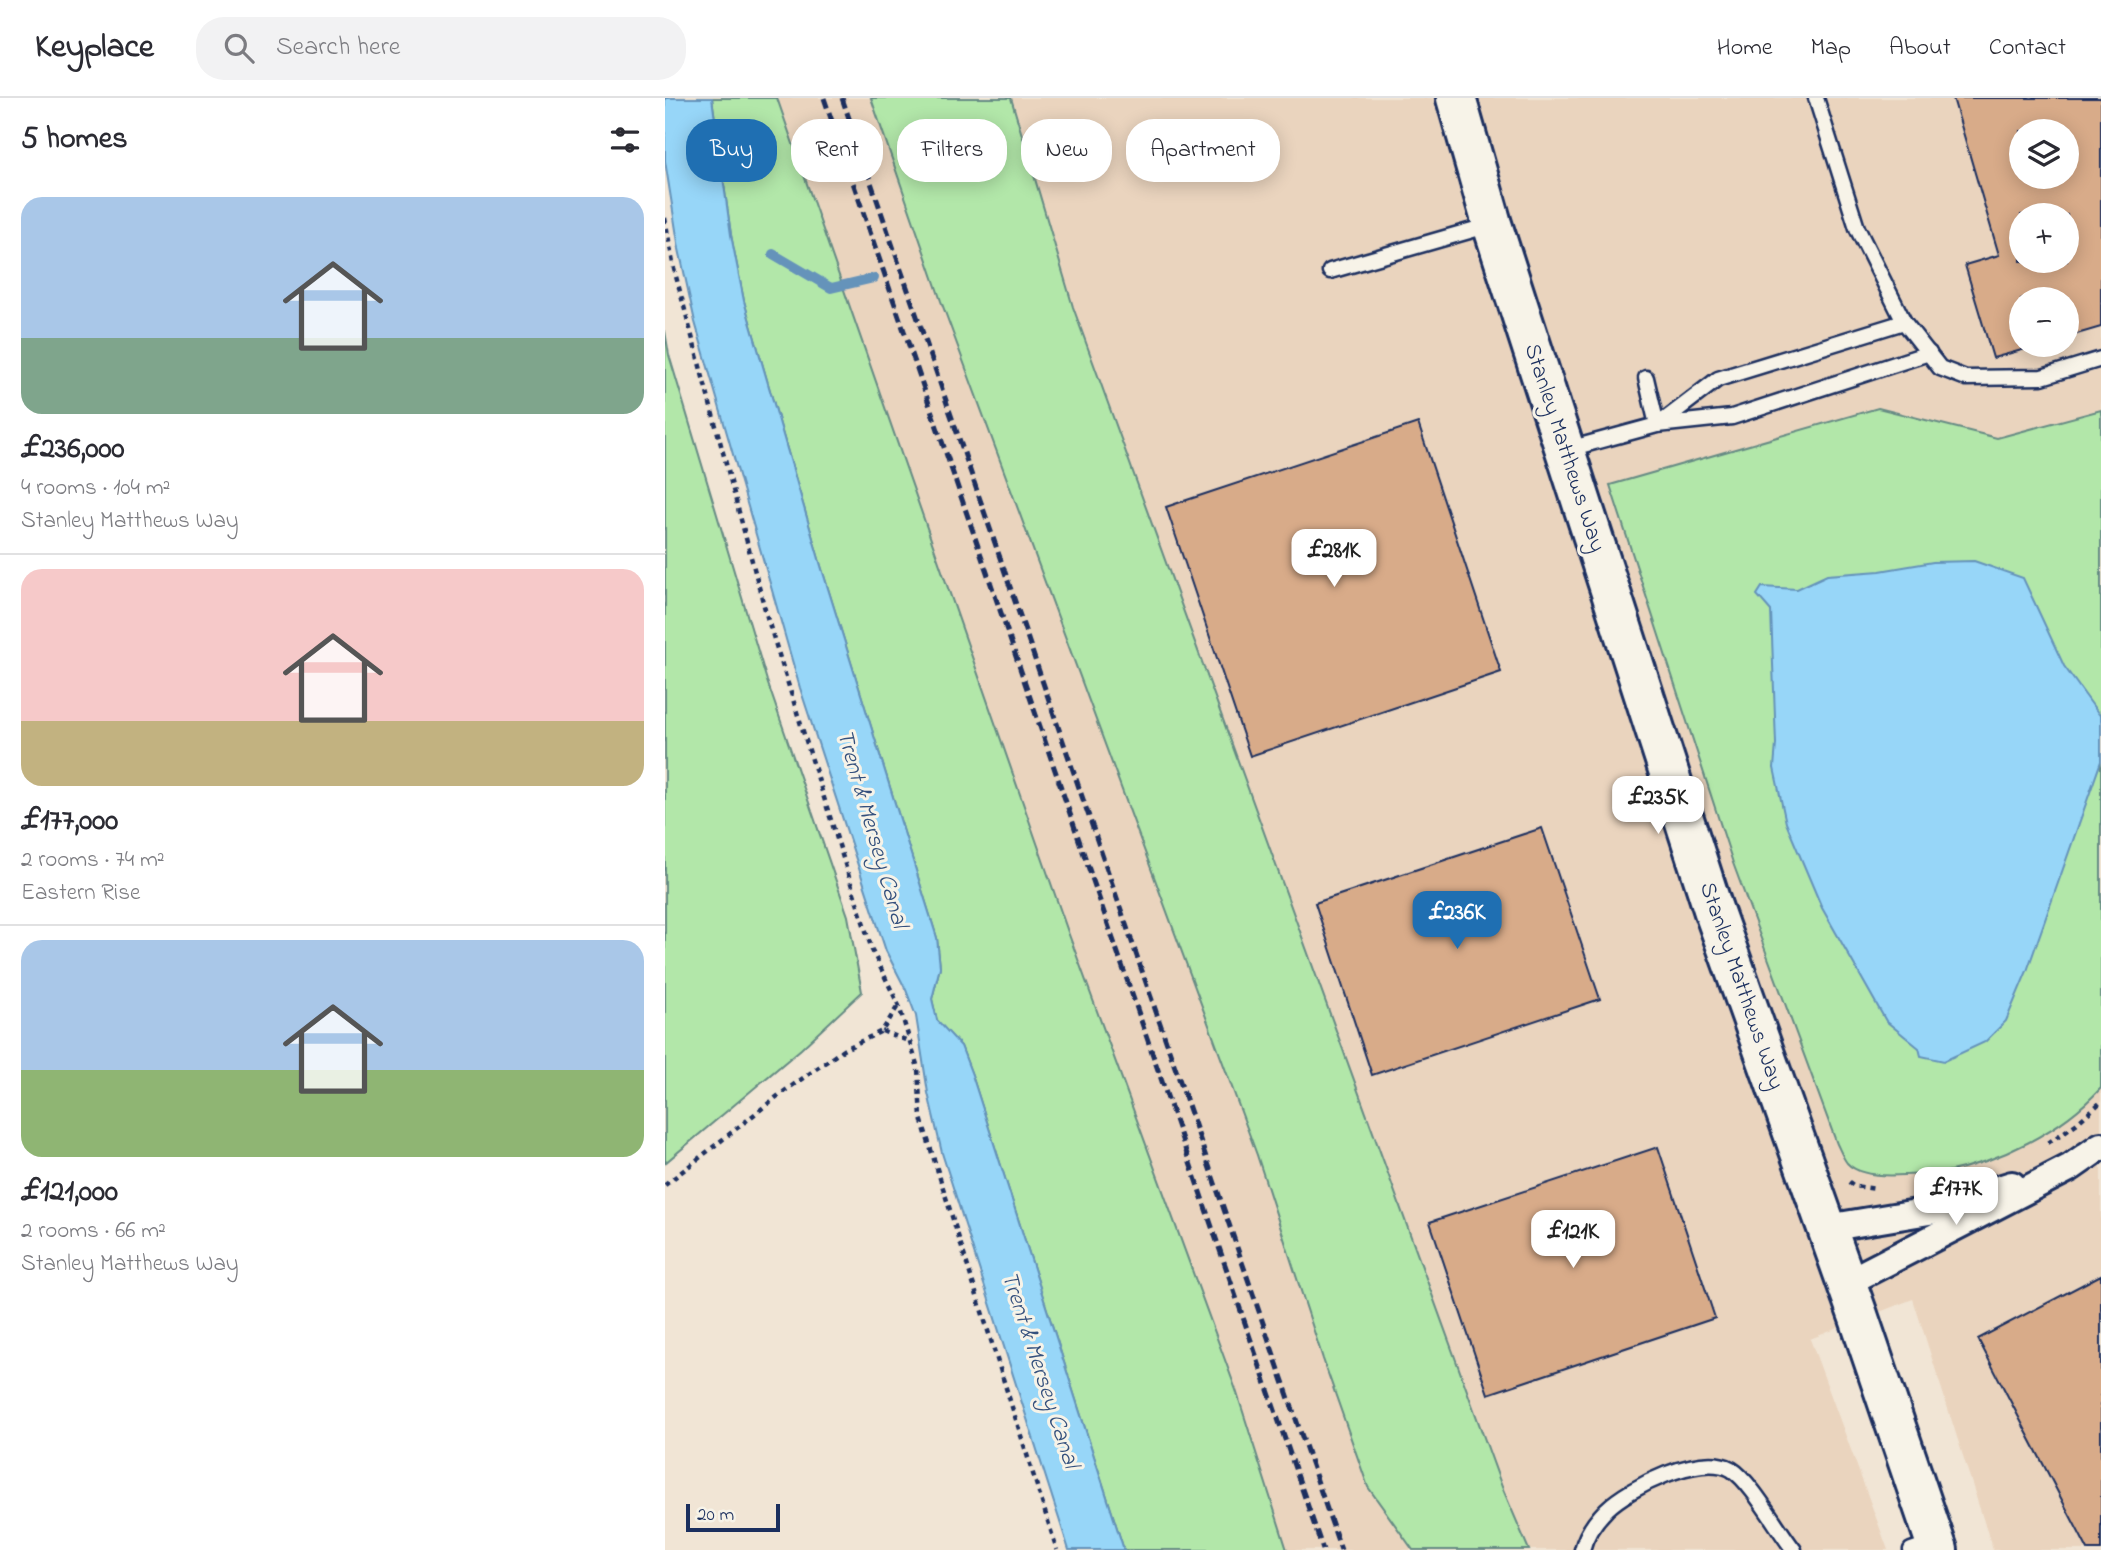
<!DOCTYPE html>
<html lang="en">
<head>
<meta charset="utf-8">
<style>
	body { margin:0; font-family:"Indie Flower",sans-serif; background:#f2f2f3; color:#2b2b33; height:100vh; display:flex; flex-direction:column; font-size:26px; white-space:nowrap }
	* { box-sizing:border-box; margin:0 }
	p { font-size:23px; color:#7c7c81 }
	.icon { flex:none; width:38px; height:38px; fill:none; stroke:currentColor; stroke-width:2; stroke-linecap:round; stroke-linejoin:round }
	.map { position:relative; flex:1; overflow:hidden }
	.panel { display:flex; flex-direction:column; background:#fff; width:665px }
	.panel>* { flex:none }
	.top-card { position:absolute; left:21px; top:21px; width:665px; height:63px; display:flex; gap:14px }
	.controls { position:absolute; left:1344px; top:21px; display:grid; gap:14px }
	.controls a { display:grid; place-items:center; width:70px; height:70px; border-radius:50%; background:#fff; box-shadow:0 4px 18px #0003; font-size:35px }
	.scale { position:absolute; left:21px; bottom:18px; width:94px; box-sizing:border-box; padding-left:7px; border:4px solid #1b2f5e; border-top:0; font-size:19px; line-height:24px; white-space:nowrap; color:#1b2f5e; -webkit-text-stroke:5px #f7f3e8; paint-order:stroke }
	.price { position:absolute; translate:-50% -60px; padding:0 16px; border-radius:14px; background:#fff; color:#222; font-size:23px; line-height:46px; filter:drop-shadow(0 2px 4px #0008) }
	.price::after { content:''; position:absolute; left:50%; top:42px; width:21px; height:16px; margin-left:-10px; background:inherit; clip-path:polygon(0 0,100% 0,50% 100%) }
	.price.selected { background:#1f6fb2; color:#fff }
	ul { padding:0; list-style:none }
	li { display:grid; align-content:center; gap:14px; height:371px; padding:0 21px }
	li+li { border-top:2px solid #e1e1e2 }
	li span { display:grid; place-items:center; height:217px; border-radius:21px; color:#555 }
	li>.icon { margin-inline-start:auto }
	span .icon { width:126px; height:126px; fill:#fffc; stroke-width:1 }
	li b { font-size:30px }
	h2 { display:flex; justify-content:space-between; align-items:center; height:84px; padding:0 21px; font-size:30px }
	.pill { padding:0 24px; border-radius:28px; background:#fff; box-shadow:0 4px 18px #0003; font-size:24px; line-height:63px }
	.pill.selected { background:#1f6fb2; color:#fff }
	header { display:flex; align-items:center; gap:42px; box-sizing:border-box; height:98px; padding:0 35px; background:#fff; border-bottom:2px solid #e1e1e2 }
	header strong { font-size:33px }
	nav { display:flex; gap:38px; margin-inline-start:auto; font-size:24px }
	.search { width:490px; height:63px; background:#f2f2f3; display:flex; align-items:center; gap:18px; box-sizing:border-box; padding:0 24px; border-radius:28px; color:#7c7c81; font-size:26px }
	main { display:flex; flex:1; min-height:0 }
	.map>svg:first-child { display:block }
</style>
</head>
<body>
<header>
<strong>Keyplace</strong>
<div class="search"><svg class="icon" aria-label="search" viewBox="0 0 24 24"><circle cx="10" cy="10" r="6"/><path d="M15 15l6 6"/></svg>Search here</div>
<nav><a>Home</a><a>Map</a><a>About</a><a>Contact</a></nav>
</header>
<main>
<section class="panel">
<h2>5 homes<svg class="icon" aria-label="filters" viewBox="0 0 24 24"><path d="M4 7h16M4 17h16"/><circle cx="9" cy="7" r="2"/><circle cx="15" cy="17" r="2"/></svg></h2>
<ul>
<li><span style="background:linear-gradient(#a9c7e8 65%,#7fa58c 0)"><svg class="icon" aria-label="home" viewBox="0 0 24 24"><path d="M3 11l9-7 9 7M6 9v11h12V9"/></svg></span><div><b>£236,000</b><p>4 rooms · 104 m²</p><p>Stanley Matthews Way</p></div></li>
<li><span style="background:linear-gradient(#f6c9c9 70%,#c2b280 0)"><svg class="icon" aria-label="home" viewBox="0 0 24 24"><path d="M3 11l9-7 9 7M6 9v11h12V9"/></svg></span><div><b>£177,000</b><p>2 rooms · 74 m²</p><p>Eastern Rise</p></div></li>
<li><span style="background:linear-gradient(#a9c7e8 60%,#8fb573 0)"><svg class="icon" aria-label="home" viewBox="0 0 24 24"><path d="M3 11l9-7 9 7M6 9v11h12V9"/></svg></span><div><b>£121,000</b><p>2 rooms · 66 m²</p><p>Stanley Matthews Way</p></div></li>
</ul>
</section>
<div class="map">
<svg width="1436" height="1452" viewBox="0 0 1436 1452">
	<rect width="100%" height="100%" fill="#f1e5d5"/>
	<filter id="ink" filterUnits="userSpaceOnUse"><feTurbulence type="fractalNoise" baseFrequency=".0143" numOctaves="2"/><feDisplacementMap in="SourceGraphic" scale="14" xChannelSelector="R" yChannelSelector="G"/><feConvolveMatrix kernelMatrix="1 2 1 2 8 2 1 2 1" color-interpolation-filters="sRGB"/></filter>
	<g filter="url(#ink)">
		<!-- built -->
		<g fill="#ead4be" fill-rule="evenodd">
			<path d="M112,0H277L592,1057L658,1261L703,1389L748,1452H622L571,1292L403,834Z"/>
			<path d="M346,0H1436V1452H1328L1248,1201L1145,1241L1223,1452H864L837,1389L408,209ZM1356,33H1402V79H1356ZM1356,117H1402V163H1356ZM1356,201H1402V247H1356Z"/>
		</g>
		<!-- green -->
		<g fill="#b2e7a9" stroke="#668b84" stroke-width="2">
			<path d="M47,0H112L403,834L571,1292L622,1452H459L307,977L296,948L272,923L267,901L275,869L272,840L156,468L79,203L66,137Z"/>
			<path d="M206,0H346L408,209L837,1389L864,1452H748L703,1389L658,1261L592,1057L276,203Z"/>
			<path d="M0,233L4,257L102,583L183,818L197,894L136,951L0,1065Z"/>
			<path d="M1213,310L1332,340L1436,312V990C1397,1033 1334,1064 1277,1075C1264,1077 1251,1076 1239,1077C1223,1078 1194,1078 1182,1065C1178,1060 1175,1052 1172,1046L1068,765L945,387Z"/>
		</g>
		<!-- water -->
		<g fill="#97d6f8" stroke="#6593ba" stroke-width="2">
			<path d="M0,0H47L66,137L79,203L156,468L272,840L275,869L267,901L272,922L296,948L307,977L459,1452H404L277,1055L263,995L251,918L241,892L221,853L135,590L30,224L14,151L0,63Z"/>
			<path d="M1309,463L1358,480L1399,568L1436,619V663L1362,873L1341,923L1320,944L1279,963L1256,958L1254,950L1221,923L1157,810L1121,725L1109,670L1111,646L1106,513L1092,497L1097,489L1132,491L1162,477L1215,473L1268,464Z"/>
		</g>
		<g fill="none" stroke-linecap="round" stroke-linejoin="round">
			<!-- stream -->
			<path stroke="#6593ba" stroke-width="10" d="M108,156L166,190L209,180"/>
		</g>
		<!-- building -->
		<g fill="#d8ab89" stroke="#1b2f5e" stroke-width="2" fill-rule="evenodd">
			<path d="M1288,0H1436V229L1402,239V201H1356V247H1375L1328,260L1300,167L1334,157ZM1356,33H1402V79H1356ZM1356,117H1402V163H1356Z"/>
			<path d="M753,325L836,574L585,658L501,409Z"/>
			<path d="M877,730L935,901L707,977L650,805Z"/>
			<path d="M993,1049L1050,1220L823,1296L765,1124Z"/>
			<path d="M1436,1177V1452H1423L1313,1241Z"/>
		</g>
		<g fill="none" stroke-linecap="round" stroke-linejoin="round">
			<defs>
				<g id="lane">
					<path d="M1151,0L1192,130L1239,224L1275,270L1301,280L1377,279L1436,261"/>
					<path d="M665,173L825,127"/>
					<path d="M994,326L1053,281L1239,224"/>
					<path d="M992,327L1067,319L1264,255"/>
					<path d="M900,352L992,327L981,280"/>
					<path d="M917,1452C921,1435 930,1423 942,1411C965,1389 1035,1354 1066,1371C1086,1383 1113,1432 1129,1452"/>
					<path d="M1246,1452L1269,1444"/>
				</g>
				<g id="street">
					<path d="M1162,1130L1264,1113L1347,1087"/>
					<path d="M1181,1185L1406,1069L1436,1048"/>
				</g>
				<path id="secondary" d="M791,0L827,126L1048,811L1193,1217L1273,1452"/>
			</defs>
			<!-- lane casing -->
			<use href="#lane" stroke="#1b2f5e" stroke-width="19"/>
			<!-- street casing -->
			<use href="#street" stroke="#1b2f5e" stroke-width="32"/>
			<!-- secondary casing -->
			<use href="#secondary" stroke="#1b2f5e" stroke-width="44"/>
			<!-- path -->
			<g stroke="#1b2f5e" stroke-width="4.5" stroke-dasharray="5 5" stroke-linecap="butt">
				<path d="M0,120L9,171L102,519L207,852L234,908L253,970L256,1020L392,1452"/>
				<path d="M217,933L243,943"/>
				<path d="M1383,1045L1411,1026L1436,1004"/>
				<path d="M1184,1084L1189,1088L1212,1091"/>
				<path d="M0,1087L114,997L178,952L217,933L233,908"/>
			</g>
			<!-- lane -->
			<use href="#lane" stroke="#f7f3e8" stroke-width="14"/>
			<!-- street -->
			<use href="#street" stroke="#f7f3e8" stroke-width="26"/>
			<!-- secondary -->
			<use href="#secondary" stroke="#f7f3e8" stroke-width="38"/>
			<!-- rail -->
			<g stroke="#1b2f5e" stroke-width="5" stroke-dasharray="10 5" stroke-linecap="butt">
				<path d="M159,0L658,1452"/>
				<path d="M177,0L676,1452"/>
			</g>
		</g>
	</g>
	<g text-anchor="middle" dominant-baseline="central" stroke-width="6" stroke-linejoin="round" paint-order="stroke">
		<!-- street labels -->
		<g font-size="23" fill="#1b2f5e" stroke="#f7f3e8">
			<text transform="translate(899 350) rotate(72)">Stanley Matthews Way</text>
			<text transform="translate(1076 888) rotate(71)">Stanley Matthews Way</text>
		</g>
		<!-- water labels -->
		<g font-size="24" font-style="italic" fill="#34507d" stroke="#f7f3e8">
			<text transform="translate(206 731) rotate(74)">Trent &amp; Mersey Canal</text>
			<text transform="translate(374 1272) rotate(72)">Trent &amp; Mersey Canal</text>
		</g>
	</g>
</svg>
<div class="controls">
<a><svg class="icon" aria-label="layers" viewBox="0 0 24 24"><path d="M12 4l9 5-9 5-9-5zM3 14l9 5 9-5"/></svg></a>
<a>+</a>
<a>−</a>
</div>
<div class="scale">20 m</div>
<b class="price" style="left:669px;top:491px">£281K</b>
<b class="price" style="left:993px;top:738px">£235K</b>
<b class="price selected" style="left:792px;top:853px">£236K</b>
<b class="price" style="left:1291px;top:1129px">£177K</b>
<b class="price" style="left:908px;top:1172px">£121K</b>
<div class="top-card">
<a class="pill selected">Buy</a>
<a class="pill">Rent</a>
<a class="pill">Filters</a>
<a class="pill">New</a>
<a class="pill">Apartment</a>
</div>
</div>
</main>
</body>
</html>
